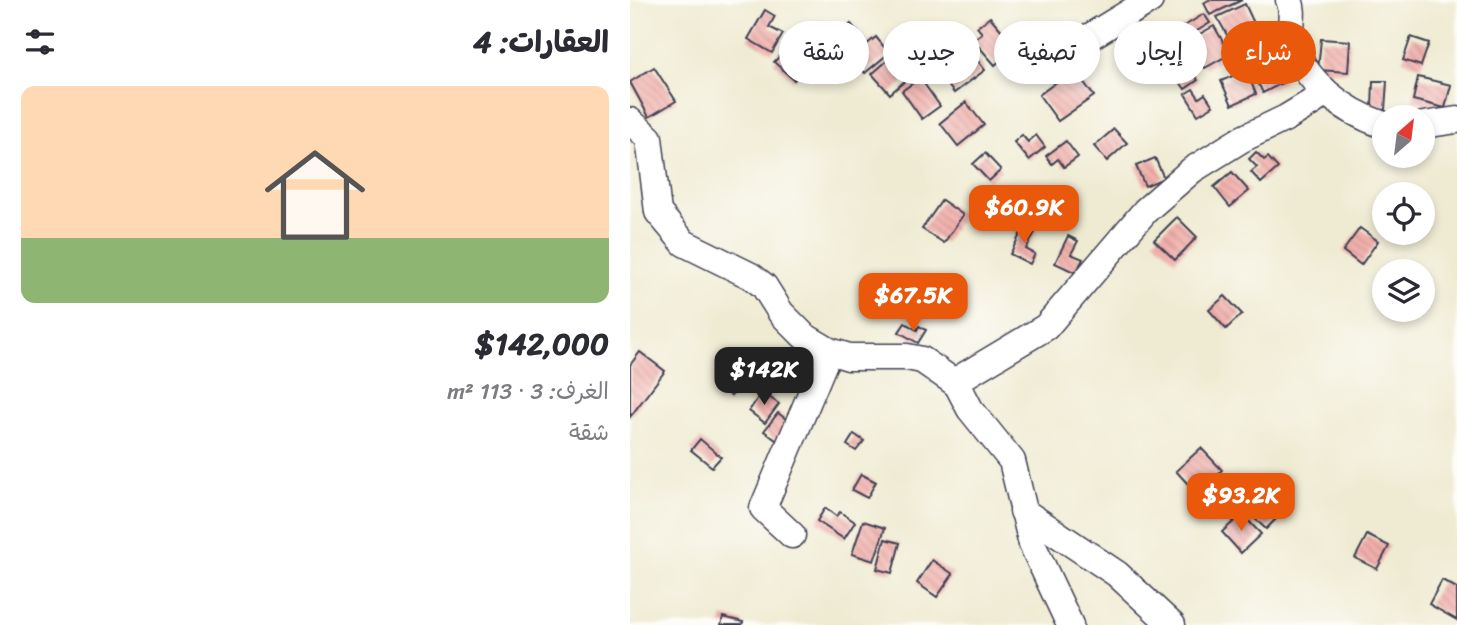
<!DOCTYPE html>
<html lang="ar">
<head>
<meta charset="utf-8">
<style>
	body { margin:0; font-family:Sriracha,"Playpen Sans Arabic",sans-serif; background:#f7f7f7; color:#2b2b33; direction:rtl; height:100vh; display:flex; flex-direction:column; font-size:26px; white-space:nowrap }
	* { box-sizing:border-box; margin:0 }
	p { font-size:23px; color:#7c7c81 }
	.icon { flex:none; width:38px; height:38px; fill:none; stroke:currentColor; stroke-width:2; stroke-linecap:round; stroke-linejoin:round }
	.map { position:relative; flex:1; overflow:hidden; direction:ltr }
	.drawer { display:flex; flex-direction:column; background:#fff; width:630px }
	.drawer>* { flex:none }
	.hud { position:absolute; left:21px; top:21px; width:665px; height:63px; direction:rtl; display:flex; gap:14px }
	.needle { width:46px; rotate:28deg }
	.tools { position:absolute; left:742px; top:105px; display:grid; gap:14px }
	.tools a { display:grid; place-items:center; width:63px; height:63px; border-radius:50%; background:#fff; box-shadow:0 4px 10px #0003; font-size:35px }
	.price { position:absolute; translate:-50% -60px; padding:0 16px; border-radius:14px; background:#ea580c; color:#fff; font-size:23px; line-height:46px; filter:drop-shadow(0 2px 4px #0008) }
	.price::after { content:''; position:absolute; left:50%; top:42px; width:21px; height:16px; margin-left:-10px; background:inherit; clip-path:polygon(0 0,100% 0,50% 100%) }
	.price.on { background:#222; color:#fff }
	ul { padding:0; list-style:none }
	li { display:grid; align-content:center; gap:14px; height:371px; padding:0 21px }
	li span { display:grid; place-items:center; height:217px; border-radius:14px; color:#555 }
	li>.icon { margin-inline-start:auto }
	span .icon { width:126px; height:126px; fill:#fffc; stroke-width:1 }
	li b { font-size:30px }
	h2 { display:flex; justify-content:space-between; align-items:center; height:84px; padding:0 21px; font-size:30px }
	.tag { padding:0 24px; border-radius:32px; background:#fff; box-shadow:0 4px 10px #0003; font-size:24px; line-height:63px }
	.tag.on { background:#ea580c; color:#fff }
	main { display:flex; flex:1; min-height:0 }
	.map>svg:first-child { display:block }
</style>
</head>
<body>
<main>
<div class="map">
<svg width="827" height="625" viewBox="0 0 827 625">
	<defs>
		<pattern id="building-back-hatch" width="6" height="6" patternUnits="userSpaceOnUse" patternTransform="scale(1.75)"><rect width="6" height="6" fill="#f1afab"/><path d="M-1 5l2 2M0 0l6 6M5-1l2 2" fill="none" stroke="#ce9694"/></pattern>
	</defs>
	<rect width="100%" height="100%" fill="#fdfcf7"/>
	<filter id="ink" filterUnits="userSpaceOnUse"><feTurbulence type="fractalNoise" baseFrequency=".0143" numOctaves="2"/><feDisplacementMap in="SourceGraphic" scale="14" xChannelSelector="R" yChannelSelector="G"/><feConvolveMatrix kernelMatrix="1 2 1 2 8 2 1 2 1" color-interpolation-filters="sRGB"/></filter>
	<filter id="wash" filterUnits="userSpaceOnUse"><feTurbulence type="fractalNoise" baseFrequency=".00686" numOctaves="4" result="noise"/><feDisplacementMap in="SourceGraphic" scale="28" xChannelSelector="R" yChannelSelector="G"/><feGaussianBlur stdDeviation="1.57" result="paint"/><feColorMatrix in="noise" values="0 0 0 0 0 0 0 0 0 0 0 0 0 0 0 0 0 1.4 0 .05"/><feComposite in="paint" operator="in"/></filter>
	<g filter="url(#wash)">
		<rect width="100%" height="100%" fill="#efebd3"/>
		<g id="blocks">
			<!-- building -->
			<g fill="url(#building-back-hatch)">
				<path d="M579,0H612L580,15L574,3Z"/>
				<path d="M615,4L629,34L603,46L587,17Z"/>
				<path d="M135,10L145,16L139,27L153,34L142,53L118,39Z"/>
				<path d="M574,14L580,23L557,37L551,28Z"/>
				<path d="M360,17L386,47L365,65L343,40L352,33L347,27Z"/>
				<path d="M221,24L234,39L213,56L200,41Z"/>
				<path d="M584,26L600,54L575,68L559,40Z"/>
				<path d="M173,32L192,50L164,80L144,62Z"/>
				<path d="M544,33L553,47L532,59L524,44Z"/>
				<path d="M246,37L259,53L235,73L221,57Z"/>
				<path d="M781,37L799,43L791,66L773,60Z"/>
				<path d="M691,39L720,41L718,72L688,70Z"/>
				<path d="M332,47L339,57L343,55L355,70L324,93L305,68Z"/>
				<path d="M551,56L568,80L555,89L538,65Z"/>
				<path d="M642,58L654,82L633,93L621,69Z"/>
				<path d="M258,60L276,80L260,94L242,74Z"/>
				<path d="M24,67L46,101L19,117L0,82Z"/>
				<path d="M444,69L464,96L428,121L409,95Z"/>
				<path d="M616,70L626,94L602,105L591,81Z"/>
				<path d="M788,77L821,85L815,108L783,100Z"/>
				<path d="M290,78L310,106L292,119L272,91Z"/>
				<path d="M743,81H757L755,110L742,109Z"/>
				<path d="M563,89L569,98L575,94L583,106L568,115L555,94Z"/>
				<path d="M336,102L354,125L328,146L310,123Z"/>
				<path d="M484,129L497,143L477,161L464,146Z"/>
				<path d="M392,135L398,142L406,135L415,147L399,160L384,142Z"/>
				<path d="M436,141L448,157L434,167L428,159L422,164L416,156Z"/>
				<path d="M626,152L634,160L638,157L648,168L631,183L621,172L627,167L619,159Z"/>
				<path d="M355,153L371,170L359,181L343,164Z"/>
				<path d="M525,158L534,178L515,186L506,166Z"/>
				<path d="M602,172L619,191L600,207L584,187Z"/>
				<path d="M312,200L333,215L314,243L292,229Z"/>
				<path d="M547,217L567,237L545,260L524,240Z"/>
				<path d="M395,225L406,230L396,249L405,254L400,264L380,254Z"/>
				<path d="M730,228L748,241L731,265L713,251Z"/>
				<path d="M438,236L448,241L441,254L453,259L446,273L425,263Z"/>
				<path d="M595,296L612,314L596,329L579,310Z"/>
				<path d="M275,323L287,330L289,326L296,330L288,343L269,332Z"/>
				<path d="M10,352L35,371L0,417V365Z"/>
				<path d="M101,364L117,379L101,396L84,381Z"/>
				<path d="M132,392L149,404L135,423L119,411Z"/>
				<path d="M148,413L164,425L150,443L134,431Z"/>
				<path d="M224,434L234,441L226,451L217,445Z"/>
				<path d="M70,439L91,457L82,467L61,450Z"/>
				<path d="M571,448L592,470L567,494L546,471Z"/>
				<path d="M231,474L246,482L237,498L222,490Z"/>
				<path d="M641,499L654,511L636,529L623,517Z"/>
				<path d="M195,508L206,516L210,512L225,522L214,539L187,521Z"/>
				<path d="M612,514L631,534L611,553L592,532Z"/>
				<path d="M233,521L255,528L244,561L222,554Z"/>
				<path d="M737,535L759,546L747,569L725,558Z"/>
				<path d="M255,539L270,543L262,573L247,569Z"/>
				<path d="M302,560L323,574L307,597L287,583Z"/>
				<path d="M812,580L827,588V620L799,604Z"/>
				<path d="M93,617L113,622L112,625H91Z"/>
			</g>
		</g>
	</g>
	<g filter="url(#ink)">
		<use href="#blocks" fill-opacity="0" stroke="#414052" stroke-width="2"/>
		<g fill="none" stroke-linecap="round" stroke-linejoin="round">
			<defs>
				<g id="minor">
					<path d="M659,0C665,13 659,24 662,38C671,81 715,112 754,125"/>
					<path d="M456,39L520,0"/>
					<path d="M0,121L19,138L28,212L54,243L121,276L134,286L151,313L174,336L199,351L219,357H277L292,360L327,384L340,409L382,461L402,544L440,625"/>
					<path d="M793,125L827,120"/>
					<path d="M324,382L416,327L516,210L562,170L612,139L656,118L684,101L694,90"/>
					<path d="M393,511L487,574L542,625"/>
					<path d="M162,535L133,508L199,351"/>
				</g>
			</defs>
			<!-- minor casing -->
			<use href="#minor" stroke="#414052" stroke-width="29"/>
			<!-- minor -->
			<use href="#minor" stroke="#fff" stroke-width="26"/>
		</g>
	</g>
</svg>
<div class="tools">
<a><svg class="needle" viewBox="-14 -14 28 28"><path d="M0-13l5 13h-10z" fill="#e53935"/><path d="M0 13l5-13h-10z" fill="#7c7c81"/></svg></a>
<a><svg class="icon" aria-label="locate" viewBox="0 0 24 24"><circle cx="12" cy="12" r="6"/><path d="M12 2v4M12 18v4M2 12h4M18 12h4"/></svg></a>
<a><svg class="icon" aria-label="layers" viewBox="0 0 24 24"><path d="M12 4l9 5-9 5-9-5zM3 14l9 5 9-5"/></svg></a>
</div>
<b class="price" style="left:394px;top:245px">$60.9K</b>
<b class="price" style="left:283px;top:333px">$67.5K</b>
<b class="price on" style="left:134px;top:407px">$142K</b>
<b class="price" style="left:611px;top:533px">$93.2K</b>
<div class="hud">
<a class="tag on">شراء</a>
<a class="tag">إيجار</a>
<a class="tag">تصفية</a>
<a class="tag">جديد</a>
<a class="tag">شقة</a>
</div>
</div>
<section class="drawer">
<h2>العقارات: 4<svg class="icon" aria-label="filters" viewBox="0 0 24 24"><path d="M4 7h16M4 17h16"/><circle cx="9" cy="7" r="2"/><circle cx="15" cy="17" r="2"/></svg></h2>
<ul>
<li><span style="background:linear-gradient(#ffd9b3 70%,#8fb573 0)"><svg class="icon" aria-label="home" viewBox="0 0 24 24"><path d="M3 11l9-7 9 7M6 9v11h12V9"/></svg></span><div><b>$142,000</b><p>الغرف: 3 · 113 m²</p><p>شقة</p></div></li>
</ul>
</section>
</main>
</body>
</html>
